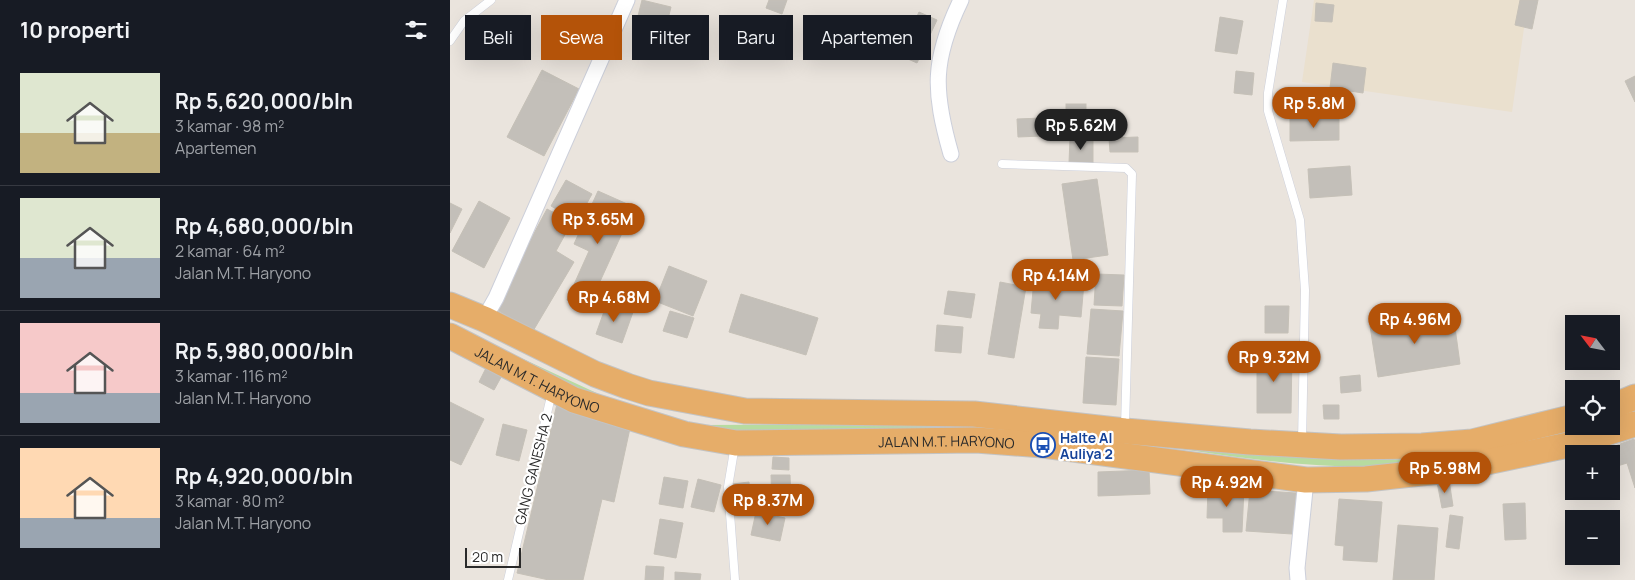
<!DOCTYPE html>
<html lang="id">
<head>
<meta charset="utf-8">
<style>
	body { margin:0; font-family:Manrope,sans-serif; background:#20242c; color:#f1f3f6; height:100vh; display:flex; flex-direction:column; font-size:19px; white-space:nowrap }
	* { box-sizing:border-box; margin:0 }
	p { font-size:16px; color:#9ea1a6 }
	.icon { flex:none; width:28px; height:28px; fill:none; stroke:currentColor; stroke-width:2; stroke-linecap:round; stroke-linejoin:round }
	.map { position:relative; flex:1; overflow:hidden }
	.sheet { display:flex; flex-direction:column; background:#171b24; width:450px }
	.sheet>* { flex:none }
	.guide { position:absolute; left:15px; top:15px; width:475px; height:45px; display:flex; gap:10px }
	.needle { width:32px; rotate:302deg }
	.fabs { position:absolute; left:1115px; top:315px; display:grid; gap:10px }
	.fabs a { display:grid; place-items:center; width:55px; height:55px; border-radius:0px; background:#171b24; box-shadow:0 5px 20px #0002; font-size:25px }
	.scale { position:absolute; left:15px; bottom:12px; width:56px; box-sizing:border-box; padding-left:5px; border:2px solid #2a2a2a; border-top:0; font-size:14px; line-height:18px; white-space:nowrap; color:#2a2a2a; -webkit-text-stroke:4px #fff; paint-order:stroke }
	.price { position:absolute; translate:-50% -42px; padding:0 11px; border-radius:18px; background:#b45309; color:#fff; font-size:16px; line-height:32px; filter:drop-shadow(0 1px 2px #0008) }
	.price::after { content:''; position:absolute; left:50%; top:30px; width:15px; height:11px; margin-left:-8px; background:inherit; clip-path:polygon(0 0,100% 0,50% 100%) }
	.price.active { background:#222; color:#fff }
	ul { padding:0; list-style:none }
	li { display:flex; align-items:center; gap:15px; height:125px; padding:0 20px }
	li+li { border-top:1px solid #363941 }
	li span { display:grid; place-items:center; flex:none; width:140px; height:100px; border-radius:0px; color:#555 }
	li>.icon { margin-inline-start:auto }
	span .icon { width:60px; height:60px; fill:#fffc; stroke-width:1 }
	li b { font-size:21px }
	h2 { display:flex; justify-content:space-between; align-items:center; height:60px; padding:0 20px; font-size:21px }
	.pill { padding:0 18px; border-radius:0px; background:#171b24; box-shadow:0 5px 20px #0002; font-size:18px; line-height:45px }
	.pill.active { background:#b45309; color:#fff }
	main { display:flex; flex:1; min-height:0 }
	.map>svg:first-child { display:block }
</style>
</head>
<body>
<main>
<section class="sheet">
<h2>10 properti<svg class="icon" aria-label="filters" viewBox="0 0 24 24"><path d="M4 7h16M4 17h16"/><circle cx="9" cy="7" r="2"/><circle cx="15" cy="17" r="2"/></svg></h2>
<ul>
<li><span style="background:linear-gradient(#dfe7d0 60%,#c2b280 0)"><svg class="icon" aria-label="home" viewBox="0 0 24 24"><path d="M3 11l9-7 9 7M6 9v11h12V9"/></svg></span><div><b>Rp 5,620,000/bln</b><p>3 kamar · 98 m²</p><p>Apartemen</p></div></li>
<li><span style="background:linear-gradient(#dfe7d0 60%,#9aa5b1 0)"><svg class="icon" aria-label="home" viewBox="0 0 24 24"><path d="M3 11l9-7 9 7M6 9v11h12V9"/></svg></span><div><b>Rp 4,680,000/bln</b><p>2 kamar · 64 m²</p><p>Jalan M.T. Haryono</p></div></li>
<li><span style="background:linear-gradient(#f6c9c9 70%,#9aa5b1 0)"><svg class="icon" aria-label="home" viewBox="0 0 24 24"><path d="M3 11l9-7 9 7M6 9v11h12V9"/></svg></span><div><b>Rp 5,980,000/bln</b><p>3 kamar · 116 m²</p><p>Jalan M.T. Haryono</p></div></li>
<li><span style="background:linear-gradient(#ffd9b3 70%,#9aa5b1 0)"><svg class="icon" aria-label="home" viewBox="0 0 24 24"><path d="M3 11l9-7 9 7M6 9v11h12V9"/></svg></span><div><b>Rp 4,920,000/bln</b><p>3 kamar · 80 m²</p><p>Jalan M.T. Haryono</p></div></li>
</ul>
</section>
<div class="map">
<svg width="1185" height="580" viewBox="0 0 1185 580">
	<rect width="100%" height="100%" fill="#eae4dd"/>
	<!-- education -->
	<path fill="#eae0ce" d="M864,0H1078L1062,112L852,82Z"/>
	<!-- green -->
	<g fill="#b7dba0">
		<path d="M45,346L179,408L250,425L499,424V431L248,430L177,414Z"/>
		<path d="M1124,426H1147C1073,443 996,467 920,467C839,467 756,453 676,440L922,460L949,459Z"/>
	</g>
	<!-- building -->
	<g fill="#c3bfb9" stroke="#c5c0b7">
		<path d="M192,0L221,7L217,23L188,16Z"/>
		<path d="M319,0H337L332,14L316,8Z"/>
		<path d="M1070,0H1088L1082,29L1065,25Z"/>
		<path d="M866,3L884,5L882,22L865,21Z"/>
		<path d="M469,12L487,20L467,63L449,55Z"/>
		<path d="M770,17L793,21L787,54L765,51Z"/>
		<path d="M883,63L916,68L913,93L880,88Z"/>
		<path d="M92,70L129,89L94,156L57,137Z"/>
		<path d="M786,71L804,73L802,95L784,93Z"/>
		<path d="M1185,76V102L1175,81Z"/>
		<rect x="616" y="104" width="20" height="24"/>
		<path d="M889,117V140L840,141V118Z"/>
		<path d="M592,118V136L568,137L567,119Z"/>
		<path d="M688,137V152H660L659,138Z"/>
		<path d="M620,138L643,139V163H619Z"/>
		<path d="M900,166L902,195L860,198L858,169Z"/>
		<path d="M647,179L658,255L623,260L612,184Z"/>
		<path d="M116,180L142,194L127,221L101,206Z"/>
		<path d="M148,191L184,207L137,310L117,300L139,251L124,244Z"/>
		<path d="M29,201L60,218L34,268L2,251Z"/>
		<path d="M0,203L12,209L0,233Z"/>
		<path d="M97,209L122,222L106,251L124,262L83,331L44,308Z"/>
		<path d="M219,266L257,281L243,316L205,301Z"/>
		<path d="M646,274L674,275L672,306L644,305Z"/>
		<path d="M584,279L634,283L631,317L609,315L608,329L589,328L591,314L581,313Z"/>
		<path d="M550,282L576,287L564,358L538,354Z"/>
		<path d="M498,291L525,294L521,318L494,314Z"/>
		<path d="M291,294L368,318L356,355L279,332Z"/>
		<path d="M157,303L183,312L172,343L146,334Z"/>
		<path d="M815,306H839L838,333H815Z"/>
		<path d="M641,309L673,311L669,356L637,354Z"/>
		<path d="M220,311L244,318L237,338L213,331Z"/>
		<path d="M1003,313L1010,364L928,377L920,326Z"/>
		<path d="M487,325L513,327L511,353L485,351Z"/>
		<path d="M807,353L842,354L841,413H807Z"/>
		<path d="M636,357L669,359L666,405L633,403Z"/>
		<path d="M39,362L55,370L44,390L29,382Z"/>
		<path d="M910,375L911,391L891,393L890,377Z"/>
		<path d="M0,402L34,419L11,465L0,460Z"/>
		<path d="M107,404L182,419L164,502L152,499L133,580H99L67,573Z"/>
		<path d="M873,405H889V419H874Z"/>
		<path d="M53,424L77,430L69,461L46,455Z"/>
		<path d="M1184,439L1185,442V488L1177,463L1161,468V454L1148,452Z"/>
		<path d="M323,457L339,458V470L322,469Z"/>
		<path d="M699,470L700,494L648,496V472Z"/>
		<path d="M321,475H340L341,501L322,502Z"/>
		<path d="M214,477L238,481L233,508L209,504Z"/>
		<path d="M248,479L271,485L264,512L241,507Z"/>
		<path d="M999,480L1003,506L992,508L987,482Z"/>
		<path d="M299,482L301,513L285,515L283,484Z"/>
		<path d="M758,488L794,489L792,532H773V518H757Z"/>
		<path d="M800,490L846,493L842,534L796,531Z"/>
		<path d="M889,499L932,502L927,562L893,560L894,546L885,545Z"/>
		<path d="M1075,503L1076,539L1055,540L1053,504Z"/>
		<path d="M306,512L335,518L330,541L301,535Z"/>
		<path d="M1000,515L1013,517L1009,549L996,547Z"/>
		<path d="M210,519L233,523L226,558L204,554Z"/>
		<path d="M948,525L988,528L984,580H943Z"/>
		<path d="M196,566L214,567L213,580H195Z"/>
		<path d="M225,572L251,574L250,580H225Z"/>
	</g>
	<g fill="none" stroke-linecap="round" stroke-linejoin="round">
		<defs>
			<g id="service">
				<path d="M833,0L818,93V111L850,220L855,290L852,442"/>
				<path d="M0,41L14,21L41,0"/>
				<path d="M552,164L676,168L682,174L675,427"/>
				<path d="M58,580L102,392"/>
				<path d="M285,580L278,487L285,445"/>
			</g>
			<g id="minor">
				<path d="M501,154C483,91 482,60 511,0"/>
				<path d="M34,319L46,298L177,0"/>
				<path d="M848,580L847,568L856,480"/>
			</g>
			<g id="trunk">
				<path d="M0,305L34,319L145,374L177,386L199,393L295,411L524,414L675,431L800,442L891,447L972,446L1022,442L1124,417"/>
				<path id="s1" d="M0,336L124,400L234,434L286,443L526,440L593,445L856,480L916,479L999,470L1118,445L1185,424"/>
				<path d="M1161,407L1185,397"/>
			</g>
		</defs>
		<!-- service casing -->
		<use href="#service" stroke="#cccfda" stroke-width="9"/>
		<!-- minor casing -->
		<use href="#minor" stroke="#cccfda" stroke-width="17"/>
		<!-- trunk casing -->
		<use href="#trunk" stroke="#c3c3c3" stroke-width="27"/>
		<!-- service -->
		<use href="#service" stroke="#fff" stroke-width="8"/>
		<!-- minor -->
		<use href="#minor" stroke="#fff" stroke-width="15"/>
		<!-- trunk -->
		<use href="#trunk" stroke="#e6ad69" stroke-width="25"/>
	</g>
	<!-- icons -->
	<defs>
		<symbol id="bus-ring" viewBox="-11 -11 22 22"><circle r="9.5" fill="#fff" stroke="#1a4fb4" stroke-width="1.5"/><path d="M-5-6H5V4H4V6H2V4H-2V6H-4V4H-5ZM-3.5-4V0h7V-4ZM-3.5 1.2v1.5H-2V1.2ZM2 1.2v1.5H3.5V1.2Z" fill="#1a4fb4"/></symbol>
	</defs>
	<g fill-rule="evenodd">
		<use href="#bus-ring" x="579" y="431" width="28" height="28"/>
	</g>
	<g text-anchor="middle" dominant-baseline="central" stroke-width="4.5" stroke-linejoin="round" paint-order="stroke">
		<!-- street labels -->
		<g font-size="14" fill="#2a2a2a" stroke="#fff">
			<text stroke="none"><textPath href="#s1" startOffset="98">JALAN M.T. HARYONO</textPath></text>
			<text stroke="none"><textPath href="#s1" startOffset="518">JALAN M.T. HARYONO</textPath></text>
			<text transform="translate(83 469) rotate(-76)">GANG GANESHA 2</text>
		</g>
		<!-- transit labels -->
		<g font-size="14" font-weight="bold" fill="#164399" stroke="#fff" text-anchor="start">
			<text x="610" y="437">Halte Al<tspan x="610" dy="16">Auliya 2</tspan></text>
		</g>
	</g>
</svg>
<div class="fabs">
<a><svg class="needle" viewBox="-14 -14 28 28"><path d="M0-13l5 13h-10z" fill="#e53935"/><path d="M0 13l5-13h-10z" fill="#9ea1a6"/></svg></a>
<a><svg class="icon" aria-label="locate" viewBox="0 0 24 24"><circle cx="12" cy="12" r="6"/><path d="M12 2v4M12 18v4M2 12h4M18 12h4"/></svg></a>
<a>+</a>
<a>−</a>
</div>
<div class="scale">20 m</div>
<b class="price" style="left:864px;top:129px">Rp 5.8M</b>
<b class="price active" style="left:631px;top:151px">Rp 5.62M</b>
<b class="price" style="left:148px;top:245px">Rp 3.65M</b>
<b class="price" style="left:606px;top:301px">Rp 4.14M</b>
<b class="price" style="left:164px;top:323px">Rp 4.68M</b>
<b class="price" style="left:965px;top:345px">Rp 4.96M</b>
<b class="price" style="left:824px;top:383px">Rp 9.32M</b>
<b class="price" style="left:995px;top:494px">Rp 5.98M</b>
<b class="price" style="left:777px;top:508px">Rp 4.92M</b>
<b class="price" style="left:318px;top:526px">Rp 8.37M</b>
<div class="guide">
<a class="pill">Beli</a>
<a class="pill active">Sewa</a>
<a class="pill">Filter</a>
<a class="pill">Baru</a>
<a class="pill">Apartemen</a>
</div>
</div>
</main>
</body>
</html>
